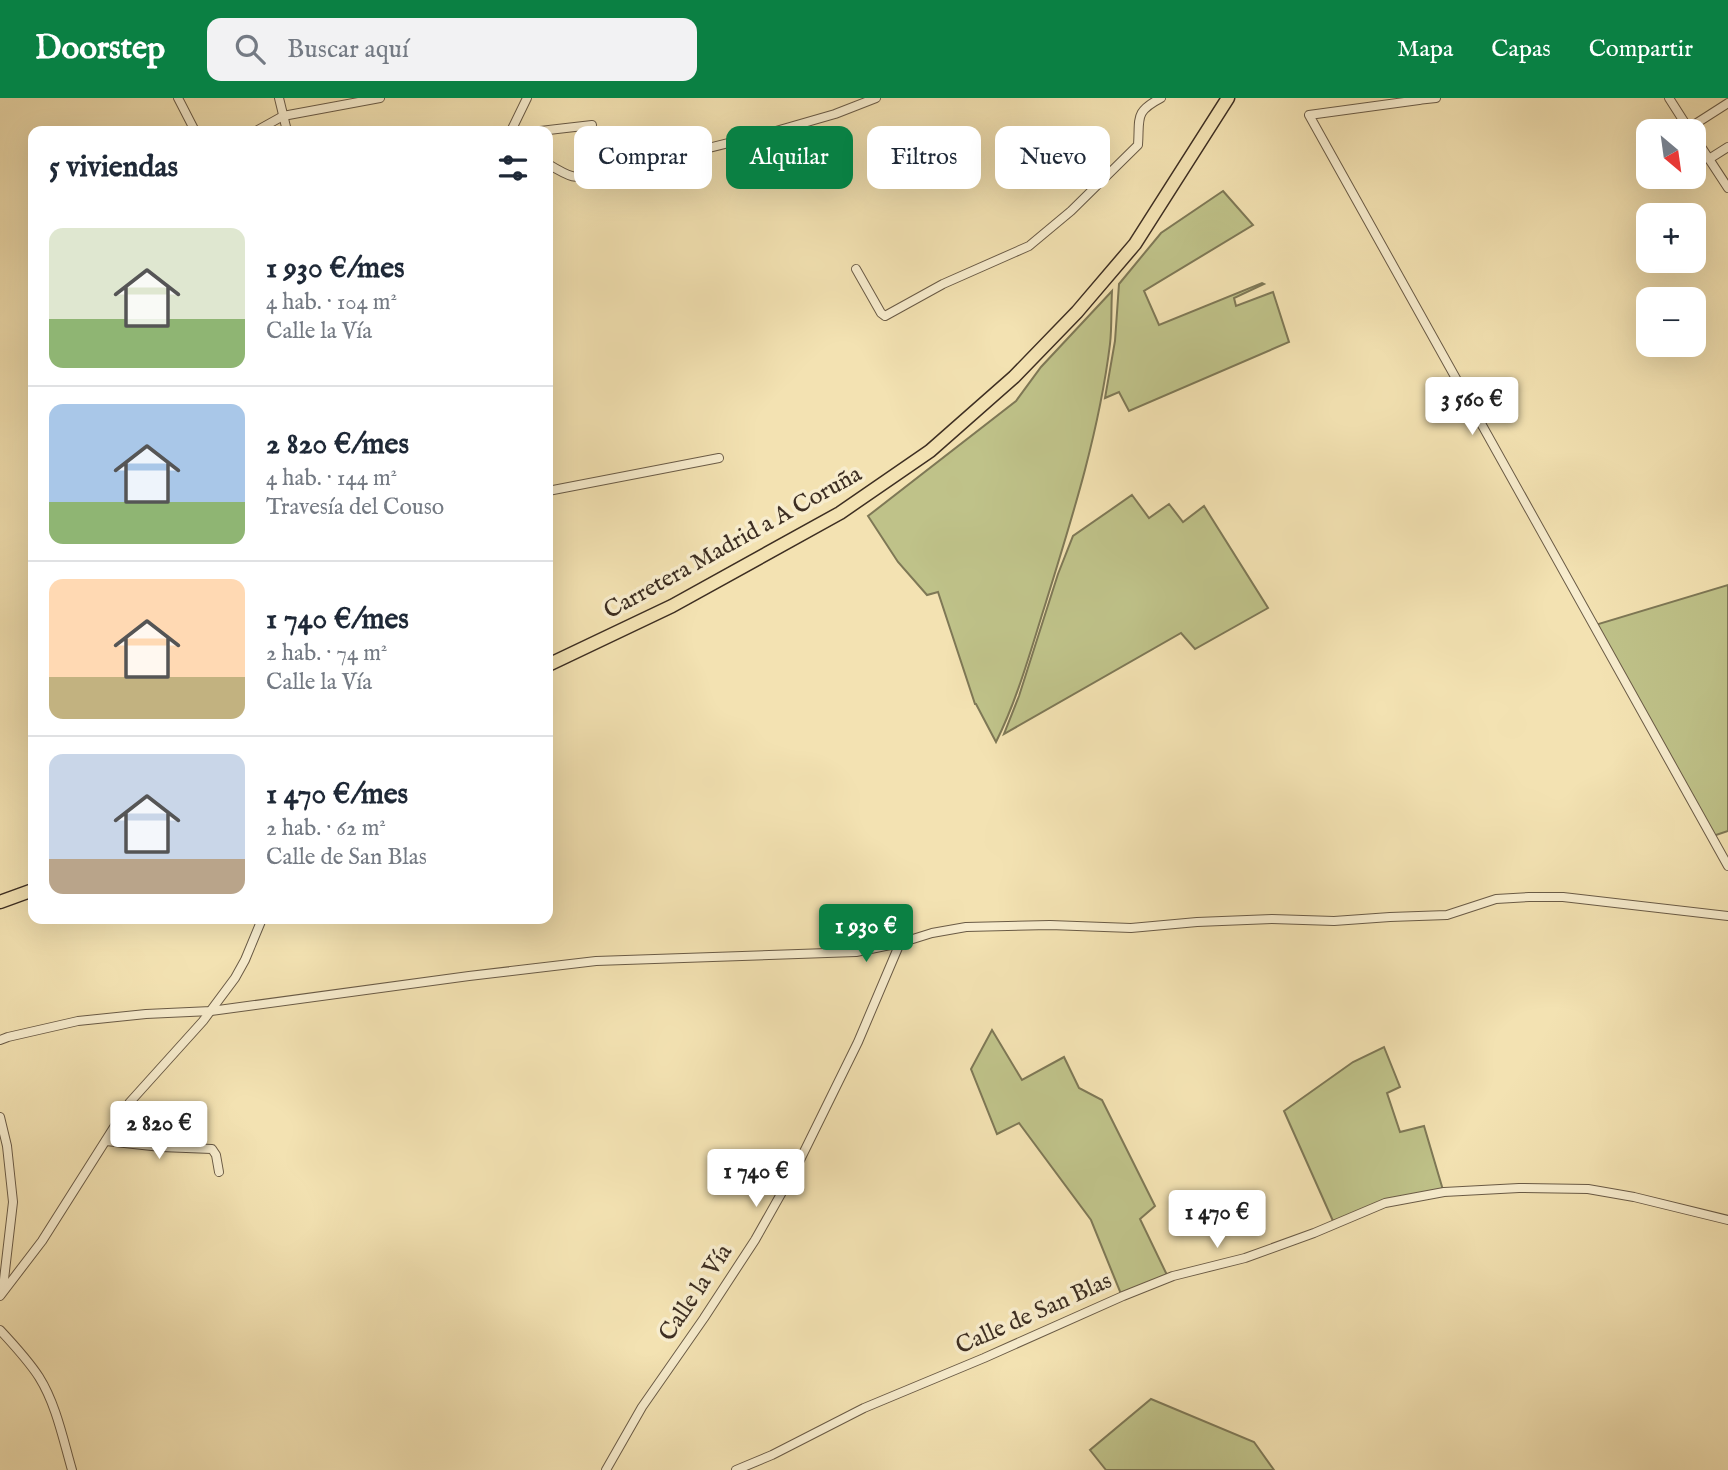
<!DOCTYPE html>
<html lang="es">
<head>
<meta charset="utf-8">
<style>
	body { margin:0; font-family:"IM FELL English",serif; background:#f2f2f3; color:#1f2937; height:100vh; display:flex; flex-direction:column; font-size:26px; white-space:nowrap }
	* { box-sizing:border-box; margin:0 }
	p { font-size:23px; color:#747a83 }
	.icon { flex:none; width:38px; height:38px; fill:none; stroke:currentColor; stroke-width:2; stroke-linecap:round; stroke-linejoin:round }
	.map { position:relative; flex:1; overflow:hidden }
	.side { position:absolute; left:28px; top:28px; width:525px; height:798px; display:flex; flex-direction:column; background:#fff; border-radius:14px; box-shadow:0 7px 28px #0002 }
	.side>* { flex:none }
	.top-card { position:absolute; left:574px; top:28px; width:665px; height:63px; display:flex; gap:14px }
	.needle { width:46px; rotate:151deg }
	.tools { position:absolute; left:1636px; top:21px; display:grid; gap:14px }
	.tools a { display:grid; place-items:center; width:70px; height:70px; border-radius:14px; background:#fff; box-shadow:0 7px 28px #0002; font-size:35px }
	.price { position:absolute; translate:-50% -60px; padding:0 16px; border-radius:7px; background:#fff; color:#222; font-size:23px; line-height:46px; filter:drop-shadow(0 2px 4px #0008) }
	.price::after { content:''; position:absolute; left:50%; top:42px; width:21px; height:16px; margin-left:-10px; background:inherit; clip-path:polygon(0 0,100% 0,50% 100%) }
	.price.on { background:#0b8043; color:#fff }
	ul { padding:0; list-style:none }
	li { display:flex; align-items:center; gap:21px; height:175px; padding:0 21px }
	li+li { border-top:2px solid #e0e1e3 }
	li span { display:grid; place-items:center; flex:none; width:196px; height:140px; border-radius:14px; color:#555 }
	li>.icon { margin-inline-start:auto }
	span .icon { width:84px; height:84px; fill:#fffc; stroke-width:1 }
	li b { font-size:30px }
	h2 { display:flex; justify-content:space-between; align-items:center; height:84px; padding:0 21px; font-size:30px }
	.chip { padding:0 24px; border-radius:14px; background:#fff; box-shadow:0 7px 28px #0002; font-size:24px; line-height:63px }
	.chip.on { background:#0b8043; color:#fff }
	header { display:flex; align-items:center; gap:42px; box-sizing:border-box; height:98px; padding:0 35px; background:#0b8043; color:#fff }
	header strong { font-size:33px }
	nav { display:flex; gap:38px; margin-inline-start:auto; font-size:24px }
	.search { width:490px; height:63px; background:#f2f2f3; display:flex; align-items:center; gap:18px; box-sizing:border-box; padding:0 24px; border-radius:14px; color:#747a83; font-size:26px }
	.map>svg:first-child { display:block }
</style>
</head>
<body>
<header>
<strong>Doorstep</strong>
<div class="search"><svg class="icon" aria-label="search" viewBox="0 0 24 24"><circle cx="10" cy="10" r="6"/><path d="M15 15l6 6"/></svg>Buscar aquí</div>
<nav><a>Mapa</a><a>Capas</a><a>Compartir</a></nav>
</header>
<div class="map">
<svg width="1728" height="1372" viewBox="0 0 1728 1372">
	<rect width="100%" height="100%" fill="#f3e2b2"/>
	<filter id="stains"><feTurbulence type="fractalNoise" baseFrequency=".00286" numOctaves="4"/><feColorMatrix values="0 0 0 0 .2 0 0 0 0 .09 0 0 0 0 .02 0 0 0 .5 -.17"/></filter>
	<radialGradient id="worn" r=".72"><stop offset=".6" stop-color="#630" stop-opacity="0"/><stop offset="1" stop-color="#630" stop-opacity=".3"/></radialGradient>
	<!-- green -->
	<g fill="#bfc289" stroke="#7e7856" stroke-width="2">
		<path d="M1223,93L1253,127L1144,193L1159,227L1262,185L1264,186L1234,200L1236,208L1273,194L1289,244L1129,313L1119,294L1105,300L1115,243L1119,186L1161,135Z"/>
		<path d="M1112,193C1111,211 1112,229 1110,246C1099,335 1072,420 1046,504C1031,551 1018,600 996,644L976,606H975L938,494L927,497L898,464L868,418L1016,303L1041,269Z"/>
		<path d="M1132,397L1149,420L1169,406L1183,424L1204,408L1268,510L1195,551L1181,535L1004,636L1019,598L1058,476L1073,438Z"/>
		<path d="M1728,487V733L1713,738L1595,527Z"/>
		<path d="M992,932L1022,982L1064,959L1079,990L1102,1002L1155,1108L1140,1121L1167,1177L1121,1196L1091,1122L1019,1025L997,1036L971,971Z"/>
		<path d="M1384,949L1400,989L1387,995L1400,1034L1424,1028L1443,1092L1333,1123L1284,1013L1353,964Z"/>
		<path d="M1151,1301L1254,1344L1274,1372H1106L1090,1352Z"/>
	</g>
	<g fill="none" stroke-linecap="round" stroke-linejoin="round">
		<defs>
			<g id="minor">
				<path d="M178,0L195,33"/>
				<path d="M279,0L287,33"/>
				<path d="M1669,0L1690,33"/>
				<path d="M1417,2L1436,0"/>
				<path d="M1419,2L1309,17L1728,768"/>
				<path d="M1689,30L1728,5"/>
				<path d="M256,33L283,18L380,0"/>
				<path d="M511,33L527,0"/>
				<path d="M540,33L592,27"/>
				<path d="M1694,38L1728,90"/>
				<path d="M1709,61L1728,49"/>
				<path d="M548,66C571,80 573,81 600,77L769,35L835,16L876,0"/>
				<path d="M856,171L881,215L885,218L943,186L1029,148L1071,113L1138,47C1140,20 1134,14 1161,0"/>
				<path d="M548,393L719,360"/>
				<path d="M0,942L8,939L78,923L146,916L211,913L469,878L596,863L856,854L900,845L932,835L966,829L1050,827L1131,830L1197,824L1272,821L1334,823L1390,819L1447,817L1496,801L1529,799H1563L1728,818"/>
				<path d="M0,1019L7,1048L13,1104L3,1190"/>
				<path d="M106,1043L161,1049L212,1051L216,1057L219,1074"/>
				<path d="M0,1198L42,1143L130,1004L203,923L235,880L245,862L262,821"/>
				<path d="M0,1232C14,1247 28,1262 39,1279C56,1306 63,1341 72,1372"/>
				<path d="M606,1372L642,1309L704,1220L755,1142L799,1064L858,944L900,845"/>
				<path d="M736,1372L772,1357L864,1310L984,1260L1123,1198L1173,1178L1245,1160L1314,1135L1385,1105L1444,1094L1519,1090L1588,1091L1634,1099L1728,1122"/>
			</g>
			<g id="trunk">
				<path d="M548,567L672,508L840,415L930,353L1014,279L1077,214L1135,146L1228,0"/>
				<path d="M0,804L33,792"/>
			</g>
		</defs>
		<!-- minor casing -->
		<use href="#minor" stroke="#6a5b46" stroke-width="10"/>
		<!-- trunk casing -->
		<use href="#trunk" stroke="#3d2e22" stroke-width="15"/>
		<!-- minor -->
		<use href="#minor" stroke="#f7eccd" stroke-width="8"/>
		<!-- trunk -->
		<use href="#trunk" stroke="#f3e2b2" stroke-width="12"/>
	</g>
	<g text-anchor="middle" dominant-baseline="central" stroke-width="7" stroke-linejoin="round" paint-order="stroke">
		<!-- street labels -->
		<g font-size="24" fill="#3d2e22" stroke="#f7eccd">
			<text transform="translate(733 445) rotate(-29)">Carretera Madrid a A Coruña</text>
			<text transform="translate(696 1195) rotate(-56)">Calle la Vía</text>
			<text transform="translate(1034 1216) rotate(-24)">Calle de San Blas</text>
		</g>
	</g>
	<rect width="100%" height="100%" filter="url(#stains)"/>
	<rect width="100%" height="100%" fill="url(#worn)"/>
</svg>
<div class="tools">
<a><svg class="needle" viewBox="-14 -14 28 28"><path d="M0-13l5 13h-10z" fill="#e53935"/><path d="M0 13l5-13h-10z" fill="#747a83"/></svg></a>
<a>+</a>
<a>−</a>
</div>
<b class="price" style="left:1472px;top:339px">3 560 €</b>
<b class="price on" style="left:866px;top:866px">1 930 €</b>
<b class="price" style="left:159px;top:1063px">2 820 €</b>
<b class="price" style="left:756px;top:1111px">1 740 €</b>
<b class="price" style="left:1217px;top:1152px">1 470 €</b>
<div class="top-card">
<a class="chip">Comprar</a>
<a class="chip on">Alquilar</a>
<a class="chip">Filtros</a>
<a class="chip">Nuevo</a>
</div>
<section class="side">
<h2>5 viviendas<svg class="icon" aria-label="filters" viewBox="0 0 24 24"><path d="M4 7h16M4 17h16"/><circle cx="9" cy="7" r="2"/><circle cx="15" cy="17" r="2"/></svg></h2>
<ul>
<li><span style="background:linear-gradient(#dfe7d0 65%,#8fb573 0)"><svg class="icon" aria-label="home" viewBox="0 0 24 24"><path d="M3 11l9-7 9 7M6 9v11h12V9"/></svg></span><div><b>1 930 €/mes</b><p>4 hab. · 104 m²</p><p>Calle la Vía</p></div></li>
<li><span style="background:linear-gradient(#a9c7e8 70%,#8fb573 0)"><svg class="icon" aria-label="home" viewBox="0 0 24 24"><path d="M3 11l9-7 9 7M6 9v11h12V9"/></svg></span><div><b>2 820 €/mes</b><p>4 hab. · 144 m²</p><p>Travesía del Couso</p></div></li>
<li><span style="background:linear-gradient(#ffd9b3 70%,#c2b280 0)"><svg class="icon" aria-label="home" viewBox="0 0 24 24"><path d="M3 11l9-7 9 7M6 9v11h12V9"/></svg></span><div><b>1 740 €/mes</b><p>2 hab. · 74 m²</p><p>Calle la Vía</p></div></li>
<li><span style="background:linear-gradient(#c9d6e8 75%,#b9a48a 0)"><svg class="icon" aria-label="home" viewBox="0 0 24 24"><path d="M3 11l9-7 9 7M6 9v11h12V9"/></svg></span><div><b>1 470 €/mes</b><p>2 hab. · 62 m²</p><p>Calle de San Blas</p></div></li>
</ul>
</section>
</div>
</body>
</html>
